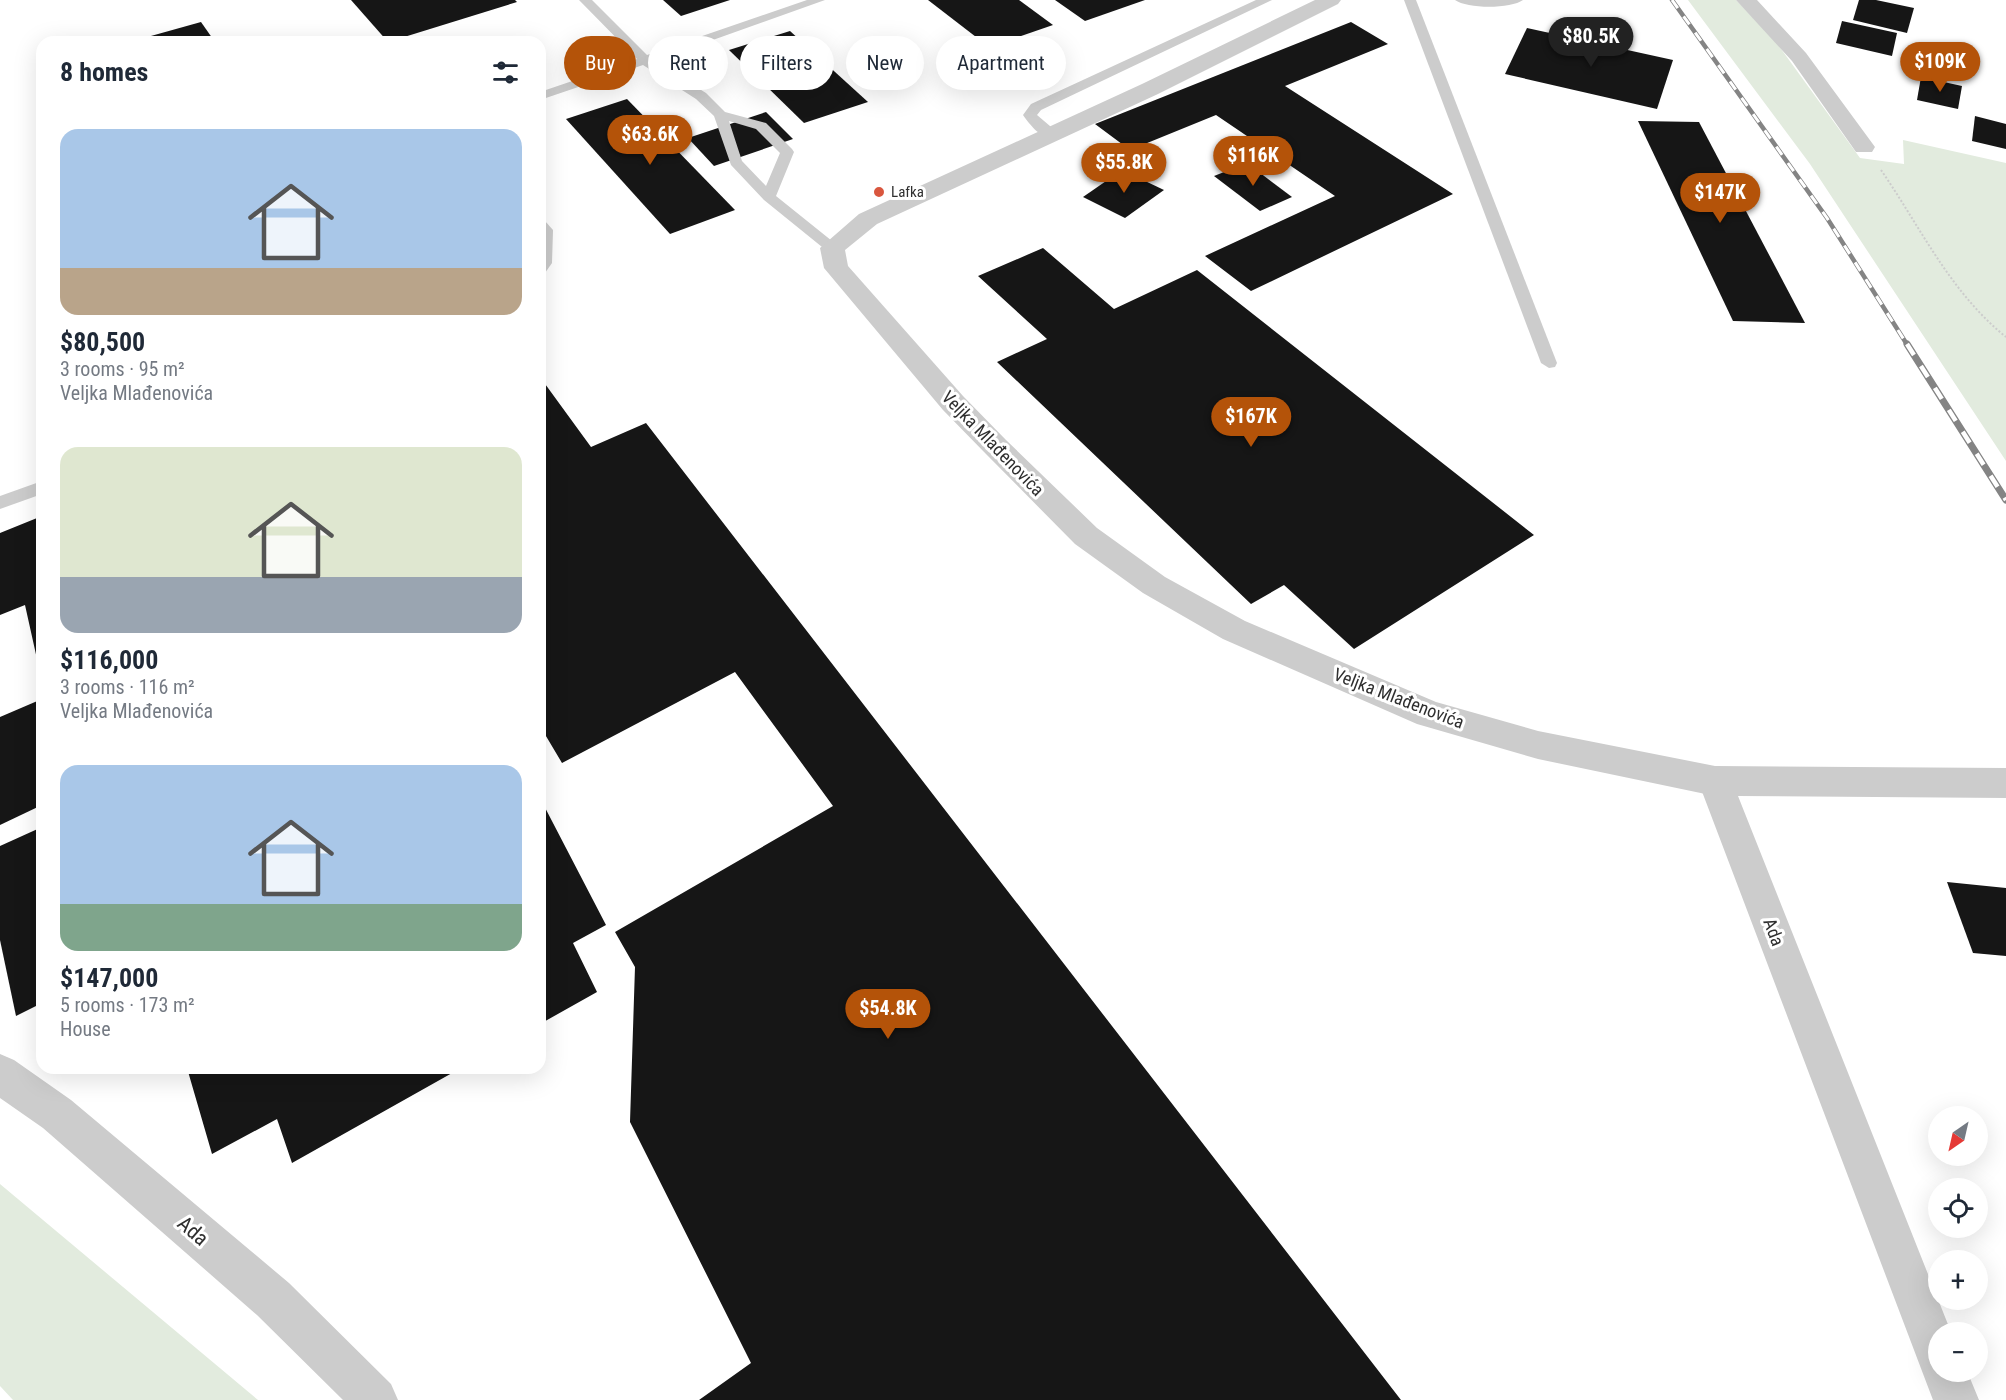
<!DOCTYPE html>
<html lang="en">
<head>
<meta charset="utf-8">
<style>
	body { margin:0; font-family:"Roboto Condensed",sans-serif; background:#f2f2f3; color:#1f2937; height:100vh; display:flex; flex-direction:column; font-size:22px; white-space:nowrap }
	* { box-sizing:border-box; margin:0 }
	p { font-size:20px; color:#747a83 }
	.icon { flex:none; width:33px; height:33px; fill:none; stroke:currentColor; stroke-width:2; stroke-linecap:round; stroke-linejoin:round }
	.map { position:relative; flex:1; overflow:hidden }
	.panel { position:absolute; left:36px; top:36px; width:510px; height:1038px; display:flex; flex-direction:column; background:#fff; border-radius:18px; box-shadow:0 6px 24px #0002 }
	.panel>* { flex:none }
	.guide { position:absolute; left:564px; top:36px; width:570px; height:54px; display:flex; gap:12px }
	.needle { width:39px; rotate:214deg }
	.tools { position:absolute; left:1928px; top:1106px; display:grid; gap:12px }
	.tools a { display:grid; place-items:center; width:60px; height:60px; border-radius:50%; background:#fff; box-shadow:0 6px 24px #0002; font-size:30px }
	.price { position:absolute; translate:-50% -51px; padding:0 14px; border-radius:21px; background:#b45309; color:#fff; font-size:20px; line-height:39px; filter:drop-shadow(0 2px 3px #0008) }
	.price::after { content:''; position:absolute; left:50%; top:36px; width:18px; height:14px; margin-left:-9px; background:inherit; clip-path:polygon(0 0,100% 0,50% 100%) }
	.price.on { background:#222; color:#fff }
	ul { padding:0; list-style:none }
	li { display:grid; align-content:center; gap:12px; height:318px; padding:0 24px }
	li span { display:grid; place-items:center; height:186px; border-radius:18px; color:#555 }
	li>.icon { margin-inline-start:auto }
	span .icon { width:108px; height:108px; fill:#fffc; stroke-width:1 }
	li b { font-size:26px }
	h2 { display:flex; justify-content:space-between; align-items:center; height:72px; padding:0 24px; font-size:26px }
	.pill { padding:0 21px; border-radius:27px; background:#fff; box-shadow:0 6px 24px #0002; font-size:21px; line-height:54px }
	.pill.on { background:#b45309; color:#fff }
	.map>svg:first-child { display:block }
</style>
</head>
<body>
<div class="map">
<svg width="2006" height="1400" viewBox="0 0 2006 1400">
	<rect width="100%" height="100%" fill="#fff"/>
	<!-- green -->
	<g fill="#e2ebde">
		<path d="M1688,0H1736L1776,42L1860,158L1904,164L1903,140L2006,163V461L1810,164Z"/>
		<path d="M0,1184L258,1400H13L0,1386Z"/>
	</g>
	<!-- building -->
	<g fill="#161616">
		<path d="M351,0H515L517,2L388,42Z"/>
		<path d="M663,0H730L681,16Z"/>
		<path d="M928,0H1019L1053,25L989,47Z"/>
		<path d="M1055,0H1145L1085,21Z"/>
		<path d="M1859,0H1876L1914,8L1907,33L1853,20Z"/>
		<path d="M1842,21L1897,33L1892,56L1836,43Z"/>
		<path d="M201,22L215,42H133V41Z"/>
		<path d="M1351,22L1388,44L1285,86L1453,194L1251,291L1205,256L1335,196L1216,115L1130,150L1095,124Z"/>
		<path d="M1527,28L1673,60L1657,109L1505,74Z"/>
		<path d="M790,31L868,102L804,123L729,50Z"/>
		<path d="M1921,77L1962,86L1958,109L1917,100Z"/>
		<path d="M627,99L735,210L670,234L566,119Z"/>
		<path d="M766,112L793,139L714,166L688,138Z"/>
		<path d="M1975,116L2006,124V149L1972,141Z"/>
		<path d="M1638,121L1699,122L1805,323L1733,321Z"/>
		<path d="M1247,163L1292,197L1260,211L1214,176Z"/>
		<path d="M1122,170L1164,190L1125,218L1083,197Z"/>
		<path d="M1043,248L1114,309L1197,270L1534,535L1354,649L1284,585L1251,604L997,362L1047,339L978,276Z"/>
		<path d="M540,377L591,447L646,423L1401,1400H699L751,1363L630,1122L635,967L615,932L833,806L735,672L562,763L540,726Z"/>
		<path d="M42,516V677H41L25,605L0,615V533Z"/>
		<path d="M42,699V805L0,825V717Z"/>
		<path d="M540,798L606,925L573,943L597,992L540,1024Z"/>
		<path d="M42,827V1003L16,1016L0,940V846Z"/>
		<path d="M1947,882L2006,888V956L1973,953Z"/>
		<path d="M187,1068H461L292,1163L277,1119L212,1154Z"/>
	</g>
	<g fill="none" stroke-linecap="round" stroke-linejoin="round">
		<!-- path -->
		<path stroke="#ccc" stroke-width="2" stroke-dasharray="2 2" stroke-linecap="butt" d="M1881,170C1921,228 1950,292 2006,337"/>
		<!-- service -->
		<g fill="#ccc" fill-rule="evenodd">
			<path d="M579,0H592L647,55L807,0H825L654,61L706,93L725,112L766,123L792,149L794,152L776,196L837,245L839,248L837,251H827L764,200L731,165L714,116L696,99L643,65L540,100V92L637,59ZM729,121L756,129L780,153L766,186L742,161Z"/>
			<path d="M1256,0H1272L1041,110L1037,115L1057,132V138C1042,141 1031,126 1023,115L1031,104Z"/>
			<path d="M1404,0H1416L1557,363L1555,367L1549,368L1541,363Z"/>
			<path d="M1455,0H1523C1511,9 1467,9 1455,0Z"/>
			<path d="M540,220L545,221L553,230L552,263L545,273L540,275Z"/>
			<path d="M42,481V494L0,509V496Z"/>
		</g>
		<!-- minor -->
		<g fill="#ccc" fill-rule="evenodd">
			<path d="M1315,0H1341L1338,4L1158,94L877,224L845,250L848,266L963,396L1006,440L1097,528L1165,577L1245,621L1436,702L1538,731L1715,766L1727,771L1732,781L1727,791L1715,796L1538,759L1417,724L1223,639L1143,593L1075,544L986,454L943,410L824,268L820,248L859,214L1142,84Z"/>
			<path d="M1736,0H1757L1806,53L1875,147L1872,152H1856L1792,61Z"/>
		</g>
		<!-- tertiary -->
		<g fill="#ccc" fill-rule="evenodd">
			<path d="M1715,766L2006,768V798L1738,796L1951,1332H1938V1371H1967L1979,1400H1933L1698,781L1703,771Z"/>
			<path d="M0,1054L14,1060L71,1100L289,1283L391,1384L398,1400H343L257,1315L43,1128L0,1098Z"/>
		</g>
		<defs>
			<path id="rail-far1" d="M1672,0L1827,218L1908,346"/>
			<path id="rail" d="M1907,344L2006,500"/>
		</defs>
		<!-- rail-far1 casing -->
		<use href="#rail-far1" stroke="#848484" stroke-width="4.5"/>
		<!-- rail casing -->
		<use href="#rail" stroke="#848484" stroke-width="7"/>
		<!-- rail-far1 -->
		<use href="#rail-far1" stroke="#fff" stroke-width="3" stroke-dasharray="10" stroke-linecap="butt"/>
		<!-- rail -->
		<use href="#rail" stroke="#fff" stroke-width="4.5" stroke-dasharray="13" stroke-linecap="butt"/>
	</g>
	<!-- markers -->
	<circle fill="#d9563e" stroke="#fff" stroke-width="2" cx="879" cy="192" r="6"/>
	<g text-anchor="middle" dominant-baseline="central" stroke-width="6" stroke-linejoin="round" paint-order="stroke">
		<!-- far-poi labels -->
		<g font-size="15" fill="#2f2f2f" stroke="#fff" text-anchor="start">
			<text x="891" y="192">Lafka</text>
		</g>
		<!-- street labels -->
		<g font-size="18" fill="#2f2f2f" stroke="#fff">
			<text transform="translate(993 443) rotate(46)">Veljka Mlađenovića</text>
			<text transform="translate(1399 698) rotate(21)">Veljka Mlađenovića</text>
			<text transform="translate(1774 932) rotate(69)">Ada</text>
		</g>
		<!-- near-street labels -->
		<g font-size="21" fill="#2f2f2f" stroke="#fff">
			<text transform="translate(193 1231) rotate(41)">Ada</text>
		</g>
	</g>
</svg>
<div class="tools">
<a><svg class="needle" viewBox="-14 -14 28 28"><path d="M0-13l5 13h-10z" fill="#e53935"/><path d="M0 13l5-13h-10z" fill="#747a83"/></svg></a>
<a><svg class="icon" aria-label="locate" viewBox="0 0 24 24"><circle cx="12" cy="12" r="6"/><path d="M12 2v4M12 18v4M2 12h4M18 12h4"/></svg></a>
<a>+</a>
<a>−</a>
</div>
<b class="price on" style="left:1591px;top:68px">$80.5K</b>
<b class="price" style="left:1940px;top:93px">$109K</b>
<b class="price" style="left:650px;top:166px">$63.6K</b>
<b class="price" style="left:1253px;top:187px">$116K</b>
<b class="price" style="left:1124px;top:194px">$55.8K</b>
<b class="price" style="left:1720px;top:224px">$147K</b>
<b class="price" style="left:1251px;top:448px">$167K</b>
<b class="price" style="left:888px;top:1040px">$54.8K</b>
<div class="guide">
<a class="pill on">Buy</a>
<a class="pill">Rent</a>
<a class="pill">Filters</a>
<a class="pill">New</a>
<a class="pill">Apartment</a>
</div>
<section class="panel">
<h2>8 homes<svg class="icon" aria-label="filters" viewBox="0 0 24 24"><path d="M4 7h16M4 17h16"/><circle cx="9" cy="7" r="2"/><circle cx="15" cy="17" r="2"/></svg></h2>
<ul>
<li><span style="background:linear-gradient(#a9c7e8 75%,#b9a48a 0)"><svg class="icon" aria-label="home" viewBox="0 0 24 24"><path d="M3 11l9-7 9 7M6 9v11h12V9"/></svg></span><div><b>$80,500</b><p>3 rooms · 95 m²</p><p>Veljka Mlađenovića</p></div></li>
<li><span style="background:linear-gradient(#dfe7d0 70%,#9aa5b1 0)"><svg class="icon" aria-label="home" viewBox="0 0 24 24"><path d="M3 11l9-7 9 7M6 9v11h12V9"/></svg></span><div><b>$116,000</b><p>3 rooms · 116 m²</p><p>Veljka Mlađenovića</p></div></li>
<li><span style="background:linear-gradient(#a9c7e8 75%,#7fa58c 0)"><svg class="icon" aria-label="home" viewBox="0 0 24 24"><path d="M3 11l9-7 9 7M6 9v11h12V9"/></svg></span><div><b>$147,000</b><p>5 rooms · 173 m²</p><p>House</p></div></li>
</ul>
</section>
</div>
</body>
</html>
